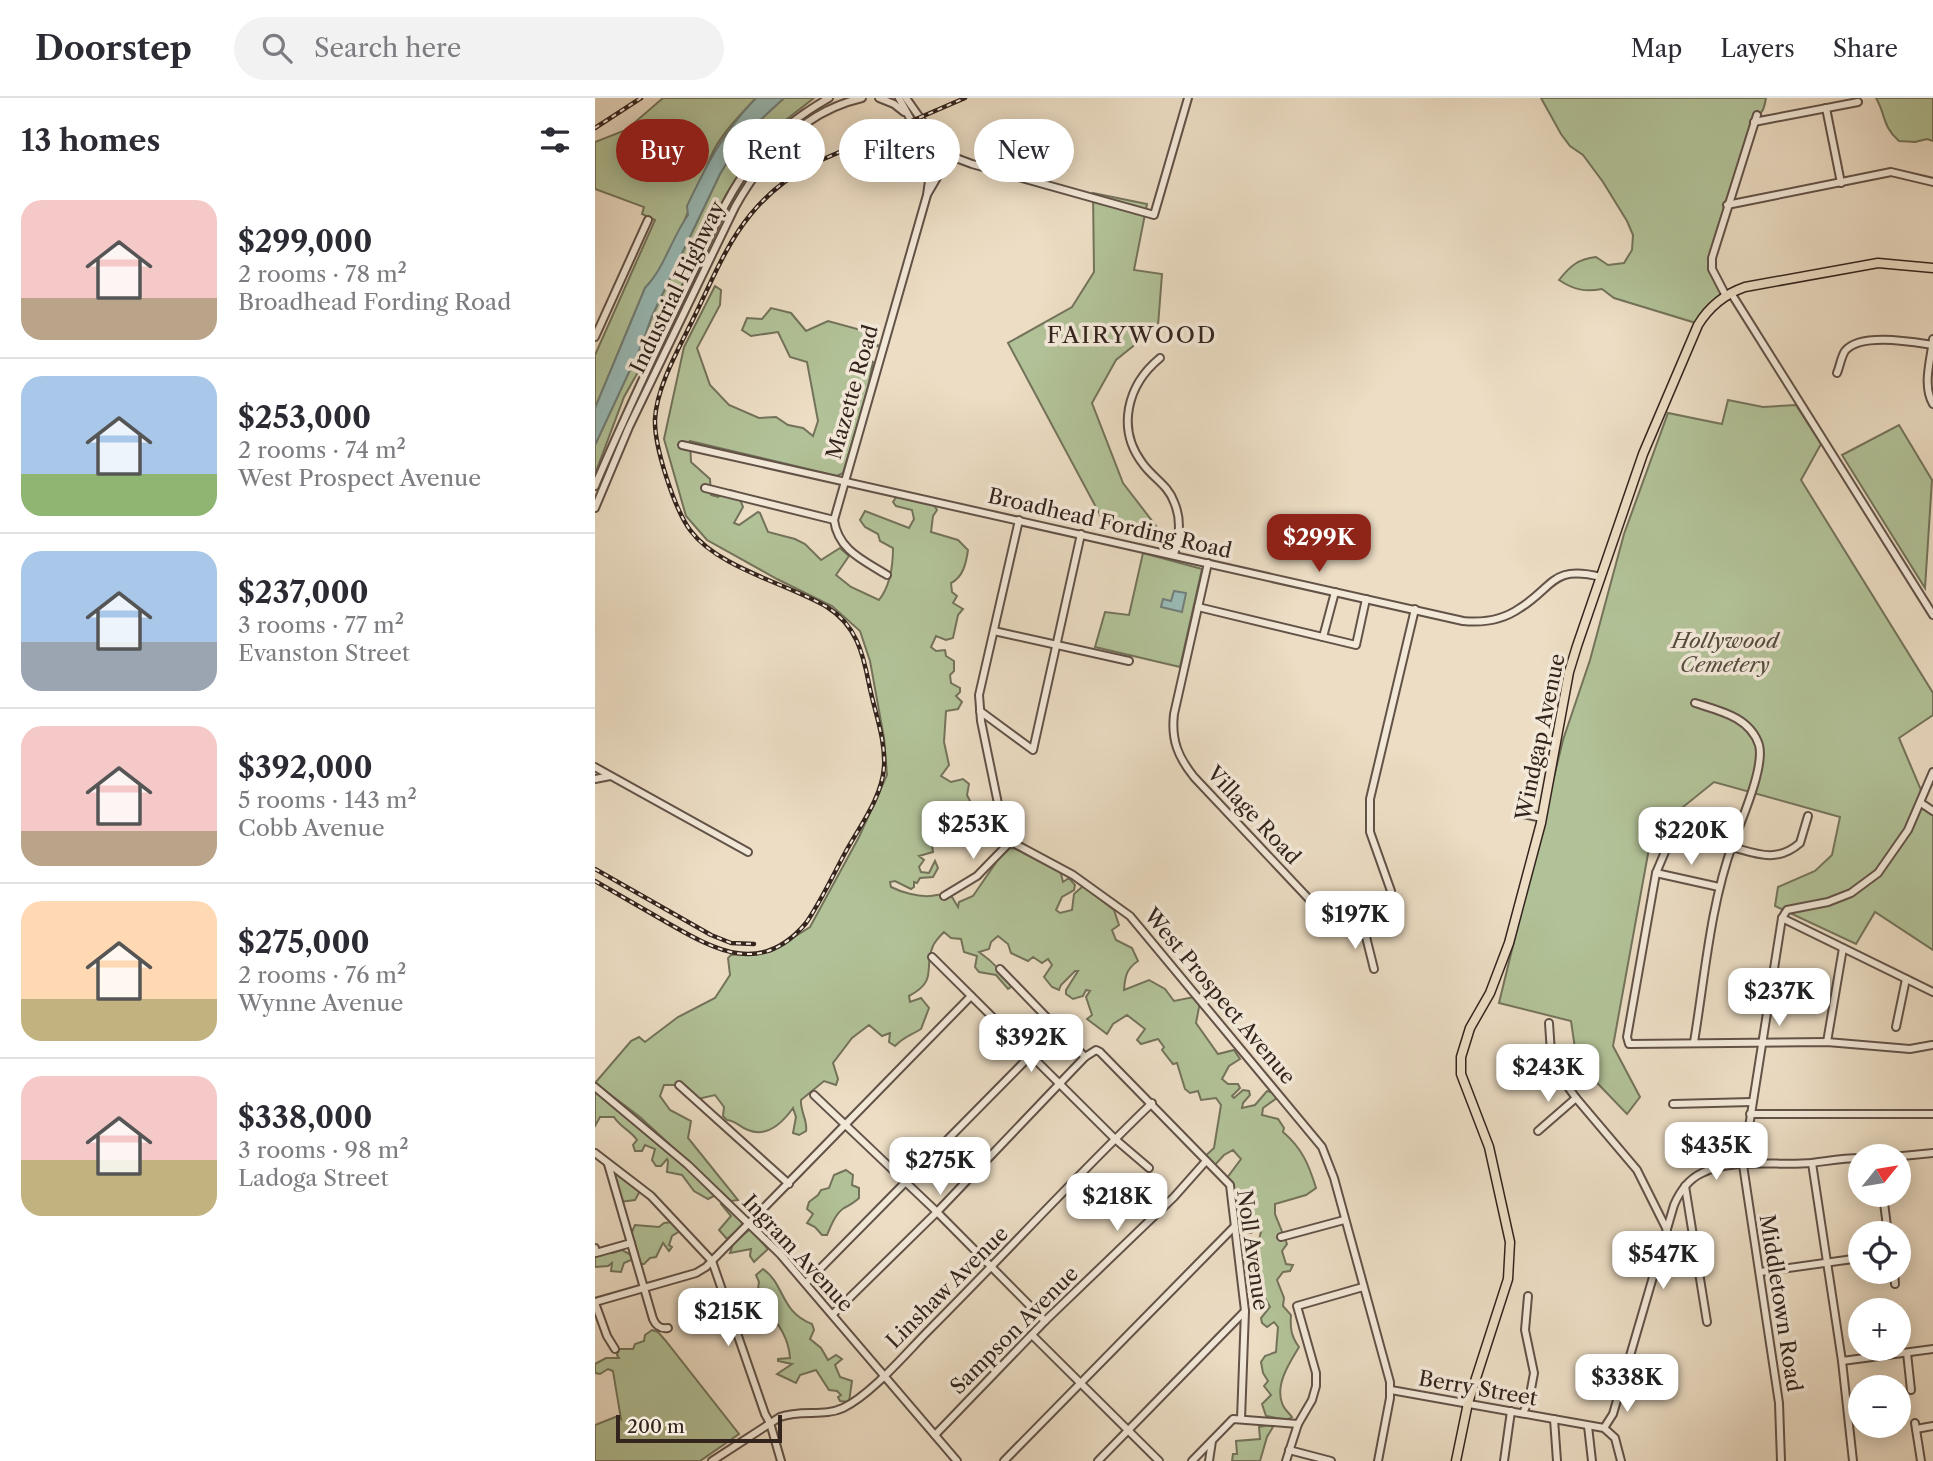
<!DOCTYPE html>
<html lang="en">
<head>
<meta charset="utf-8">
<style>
	body { margin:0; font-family:"Libre Caslon Text",serif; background:#f2f2f3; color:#2b2b33; height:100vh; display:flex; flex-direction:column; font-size:26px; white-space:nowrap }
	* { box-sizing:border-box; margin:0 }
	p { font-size:23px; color:#7c7c81 }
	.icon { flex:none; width:38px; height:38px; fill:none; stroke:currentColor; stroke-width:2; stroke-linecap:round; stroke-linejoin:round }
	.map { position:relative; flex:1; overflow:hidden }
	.drawer { display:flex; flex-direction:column; background:#fff; width:595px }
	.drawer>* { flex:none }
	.hud { position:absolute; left:21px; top:21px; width:665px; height:63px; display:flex; gap:14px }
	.needle { width:46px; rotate:60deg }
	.tools { position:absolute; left:1253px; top:1046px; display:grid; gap:14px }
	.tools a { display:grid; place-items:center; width:63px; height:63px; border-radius:50%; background:#fff; box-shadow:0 4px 18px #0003; font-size:35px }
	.scale { position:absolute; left:21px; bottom:18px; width:166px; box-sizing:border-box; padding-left:7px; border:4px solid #34241e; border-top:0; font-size:19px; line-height:24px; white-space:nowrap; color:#34241e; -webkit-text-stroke:5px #f3e9d9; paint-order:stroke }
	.price { position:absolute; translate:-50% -60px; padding:0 16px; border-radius:14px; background:#fff; color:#222; font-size:23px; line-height:46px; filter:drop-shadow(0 2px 4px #0008) }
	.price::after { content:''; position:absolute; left:50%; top:42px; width:21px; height:16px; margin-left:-10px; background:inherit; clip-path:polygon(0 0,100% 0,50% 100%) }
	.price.current { background:#8f2418; color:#fff }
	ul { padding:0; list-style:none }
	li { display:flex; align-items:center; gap:21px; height:175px; padding:0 21px }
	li+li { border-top:2px solid #e1e1e2 }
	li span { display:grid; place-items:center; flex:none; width:196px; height:140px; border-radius:21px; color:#555 }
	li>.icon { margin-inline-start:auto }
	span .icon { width:84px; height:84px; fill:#fffc; stroke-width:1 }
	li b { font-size:30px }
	h2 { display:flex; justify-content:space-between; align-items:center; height:84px; padding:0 21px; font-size:30px }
	.pill { padding:0 24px; border-radius:32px; background:#fff; box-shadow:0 4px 18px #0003; font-size:24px; line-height:63px }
	.pill.current { background:#8f2418; color:#fff }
	header { display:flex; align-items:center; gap:42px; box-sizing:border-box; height:98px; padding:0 35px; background:#fff; border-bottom:2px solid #e1e1e2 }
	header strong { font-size:33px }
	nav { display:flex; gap:38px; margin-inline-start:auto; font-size:24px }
	.search { width:490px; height:63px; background:#f2f2f3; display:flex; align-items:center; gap:18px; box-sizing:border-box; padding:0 24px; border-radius:38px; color:#7c7c81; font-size:26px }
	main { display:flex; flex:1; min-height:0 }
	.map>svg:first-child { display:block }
</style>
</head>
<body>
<header>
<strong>Doorstep</strong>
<div class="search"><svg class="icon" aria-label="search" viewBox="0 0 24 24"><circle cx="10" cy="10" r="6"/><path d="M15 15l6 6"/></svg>Search here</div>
<nav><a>Map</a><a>Layers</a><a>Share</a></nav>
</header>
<main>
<section class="drawer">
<h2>13 homes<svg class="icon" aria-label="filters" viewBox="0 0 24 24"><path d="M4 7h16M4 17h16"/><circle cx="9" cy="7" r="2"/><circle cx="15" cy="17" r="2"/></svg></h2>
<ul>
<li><span style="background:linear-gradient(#f6c9c9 70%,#b9a48a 0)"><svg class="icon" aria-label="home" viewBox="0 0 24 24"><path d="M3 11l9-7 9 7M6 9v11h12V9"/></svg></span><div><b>$299,000</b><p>2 rooms · 78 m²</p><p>Broadhead Fording Road</p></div></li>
<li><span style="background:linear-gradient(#a9c7e8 70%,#8fb573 0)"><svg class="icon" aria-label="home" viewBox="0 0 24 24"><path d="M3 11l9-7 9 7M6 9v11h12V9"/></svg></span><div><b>$253,000</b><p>2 rooms · 74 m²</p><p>West Prospect Avenue</p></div></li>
<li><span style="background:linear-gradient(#a9c7e8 65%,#9aa5b1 0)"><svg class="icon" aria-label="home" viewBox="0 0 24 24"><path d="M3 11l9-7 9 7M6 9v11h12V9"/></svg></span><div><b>$237,000</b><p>3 rooms · 77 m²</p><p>Evanston Street</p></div></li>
<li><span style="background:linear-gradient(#f6c9c9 75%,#b9a48a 0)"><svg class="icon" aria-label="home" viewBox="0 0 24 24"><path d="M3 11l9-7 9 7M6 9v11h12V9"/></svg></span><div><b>$392,000</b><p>5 rooms · 143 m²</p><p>Cobb Avenue</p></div></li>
<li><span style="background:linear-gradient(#ffd9b3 70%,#c2b280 0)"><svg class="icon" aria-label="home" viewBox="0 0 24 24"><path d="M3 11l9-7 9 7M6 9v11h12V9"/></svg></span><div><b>$275,000</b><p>2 rooms · 76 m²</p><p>Wynne Avenue</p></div></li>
<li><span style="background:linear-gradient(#f6c9c9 60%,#c2b280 0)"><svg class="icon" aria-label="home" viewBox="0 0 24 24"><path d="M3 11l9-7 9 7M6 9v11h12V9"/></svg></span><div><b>$338,000</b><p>3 rooms · 98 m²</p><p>Ladoga Street</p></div></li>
</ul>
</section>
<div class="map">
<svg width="1338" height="1363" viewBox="0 0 1338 1363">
	<rect width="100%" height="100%" fill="#ecddc4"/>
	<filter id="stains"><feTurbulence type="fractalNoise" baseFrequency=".00286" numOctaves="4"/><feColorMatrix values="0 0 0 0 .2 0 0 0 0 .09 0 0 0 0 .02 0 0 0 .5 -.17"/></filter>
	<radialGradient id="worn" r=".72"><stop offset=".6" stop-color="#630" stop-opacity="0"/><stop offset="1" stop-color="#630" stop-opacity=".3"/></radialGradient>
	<!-- green -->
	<g fill="#b2c298" stroke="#73735b" stroke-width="2">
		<path d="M68,0H161C147,15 130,32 120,50C97,94 85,153 50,190L0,310V257L60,122L47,116L49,109L0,91V44L31,32Z"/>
		<path d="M189,0H219L183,28L163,48L132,95L57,249L29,299L0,376V347L47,246L57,218L125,76L148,38Z"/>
		<path d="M946,0H1171C1169,11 1168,16 1157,21L1115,158L1129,197L1101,225L1019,200L1007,191C990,194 979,192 964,182C975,168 983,161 1001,159L1013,167L1029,165L1037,152L1038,137L1032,123L1008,84L988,57L975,48L966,36Z"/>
		<path d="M1281,0H1338V43L1332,41L1320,44L1304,43C1287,28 1291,17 1281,0Z"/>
		<path d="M498,95L552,106L539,172L567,176L563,228L521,262L497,305L528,385L571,441L510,426L413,245L477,209L499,174Z"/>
		<path d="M120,188L126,192L125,207L102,250L115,287L134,307L164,320L181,319L193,327L208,330L218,338L223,323L212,264L195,259L183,234L156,238L147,232L152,220L167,221L176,210L196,215L211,233L233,223L277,235L280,245L284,248L264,252L265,256L278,264L272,294L248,375L242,378L95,343L96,364L115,381L116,397L123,399L135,392L142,394L148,409L139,425L144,427L163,414L165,415L173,434L200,441L210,446L226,462L245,450L254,458L241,477L256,489L284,502C295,488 298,469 298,450L285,443L283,436L270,429L265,422L270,413L314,430L319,421L317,412L301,408L298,404L302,398L339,407L342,412L338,418L336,434L363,442L373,452C371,466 368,479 356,485L357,494L362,498L358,505L368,511L363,517L358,540L351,542L341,538L336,549L341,553L350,552L351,558L359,563V573L355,577L356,585L365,590V594L361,598L367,604L363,611L351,613L349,644L354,667L346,678L356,684L368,681L374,686L372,697L378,709L401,718L407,736H403L396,720L374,725L378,734L376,738L369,736L357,724L351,729L349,740L337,747L338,754L324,758L329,762L324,769L326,774L334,775L340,763L343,770L338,779L325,780L322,785L319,784V789L316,791L300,783L295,784L296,789C306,794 323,799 335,798C341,798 340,796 346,797C350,798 353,799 357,799L363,809L364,804L378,798L411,750L429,751L465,772L468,784L474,780L480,787L479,792L467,799L461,812L465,815L477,812L479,796L488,788L519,812L524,827L517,832L521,842L537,850L543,863C531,871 530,879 529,892L554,882L570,891L579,903L599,899L605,904L601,925L623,956L639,952L645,961L634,968L627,981L633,986H643L645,990L637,998L639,1000L648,992L654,993L655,997L648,1005L647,1010L660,1007L672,993L680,995L682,1000L668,1010L667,1017L683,1021L689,1030L688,1034C707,1050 714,1067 721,1090L711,1097L680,1106V1116L692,1146L687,1153L691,1166L698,1167L695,1173L688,1174L682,1182L689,1200L688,1208L696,1217C695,1230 696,1238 704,1249C695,1264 680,1286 687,1305C688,1310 694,1315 697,1319L692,1322L671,1318L667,1306L676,1297L669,1288L673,1283L668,1275L666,1264L670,1258L681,1254L683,1229L679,1224L672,1229L667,1225L666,1220L675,1209C662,1189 659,1152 667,1131L665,1129L656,1135L643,1132L657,1114L646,1115L639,1110V1088L632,1080L646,1061L638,1052L629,1057L619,1068L612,1067L606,1062L619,1050L626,1007L621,1000L606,1002L603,993L595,995L590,991L582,965L578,966L567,952L569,949L563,941L546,946L542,942L550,931L532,917L518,926L512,936L492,921L497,917L491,899L495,893L491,892L488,898L478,901L471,896V892L483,873H480L466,887L464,892L457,889L449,879L457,867L453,861L447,865L438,859L433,863L416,855L413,846L403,838L396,844L394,851L384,854C397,863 409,875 416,889L413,891L401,877L384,874L380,869L382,858L369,854L366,841L356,840L349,834C345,838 340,843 338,848C328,870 344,882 314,898L315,904L326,900L334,910L326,931C315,938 310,938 300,948L294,944L295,935L287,938L274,927L257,940L238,965L243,981L241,987L229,983L206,1002C205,1013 213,1023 211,1033L204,1037L198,1035L201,1019L198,1010C188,1024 172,1040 153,1032C144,1029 142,1023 132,1022L128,1018L129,1009L120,997L103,1001L82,987H69L65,998L75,1012L96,1023L93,1040L143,1102L136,1103L45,1019L0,985L36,943L44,939L50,944L83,919L120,900L135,877L133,860L136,857L175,854L215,829L264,739L292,677L289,640L275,563L265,533L237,508L182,481L112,442L91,418L69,341L89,249Z"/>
		<path d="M1133,302L1168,309L1201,307L1226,346L1206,382L1338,595V617L1304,640L1326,692L1323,702L1338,717V852L1280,814L1261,846L1180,808L1183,789L1220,773L1237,757L1245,719L1119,684L1057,734L1018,948L1045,999L1032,1016L982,964L976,923L904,905L968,642L995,562L1029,436L1073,315L1127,326Z"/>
		<path d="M1304,327L1337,382L1330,490L1247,357Z"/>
		<path d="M548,455L607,471L585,569L500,549L510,514L534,517Z"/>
		<path d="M0,992L52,1034L121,1097L113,1101L99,1093L87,1077L72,1074L73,1063L72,1061L66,1068H61L57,1062L60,1051L50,1047L47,1053H40L38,1047L42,1042C35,1032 25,1029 19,1019H5L0,1028Z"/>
		<path d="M251,1072L258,1077L257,1087L264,1090V1100C259,1105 255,1107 249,1110C240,1116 236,1128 232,1137H227L220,1129L212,1125L218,1116L212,1111L214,1104L223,1097L226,1092L234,1090L239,1077Z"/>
		<path d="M22,1075L45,1093L40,1102L25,1104L18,1077Z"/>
		<path d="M129,1104L149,1127L132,1141L124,1132L136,1118L126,1106Z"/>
		<path d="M78,1124L85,1133L77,1138L74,1147L77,1149L74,1153L68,1145L61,1159L55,1160L49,1166H44L35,1138L40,1127L64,1129L69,1125Z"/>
		<path d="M155,1131L173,1151L159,1164L155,1158L156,1151L135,1155L138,1146Z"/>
		<path d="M13,1150L17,1155L27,1152L38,1158L36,1162L29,1165L26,1174L16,1173L17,1165L13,1168L0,1169V1152Z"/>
		<path d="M168,1171C190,1186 185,1214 217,1226L219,1232L215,1241L226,1250L233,1262L241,1257L247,1261L240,1267L245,1279L257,1283L254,1304L245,1303L243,1299L246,1297L242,1293L234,1292L221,1272L205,1277L201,1285L182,1276L197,1266L183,1263V1261L195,1260C194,1243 184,1222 170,1215L174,1205L163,1191L164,1184L161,1177Z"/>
		<path d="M57,1232L63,1234L70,1242L144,1336L105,1363H0V1327L23,1318L26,1321L18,1273L13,1271L5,1276L0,1275V1266L11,1260H24L22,1257L24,1251H38L40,1246L49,1243L50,1237Z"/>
		<path d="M674,1327L678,1329L672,1339L665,1363H637L638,1356H642L641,1343L665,1341L664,1329Z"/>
	</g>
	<!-- water -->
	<g fill="#99bbb7" stroke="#717f7a" stroke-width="2">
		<path d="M161,0H189L148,38L125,76L57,218L47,246L0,347V310L50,190C70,169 76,141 93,117L92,108C112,66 128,34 161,0Z"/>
		<path d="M579,493L591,495L587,514L566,509L568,501L576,503Z"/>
	</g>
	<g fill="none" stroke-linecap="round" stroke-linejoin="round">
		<defs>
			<g id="minor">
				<path d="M284,0L299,6L309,14"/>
				<path d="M304,0L323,35L337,51L377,66L559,117L593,0"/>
				<path d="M311,0L349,54L350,66L333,95"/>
				<path d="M1231,10L1246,85"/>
				<path d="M1159,24L1263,4"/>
				<path d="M1132,107L1296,74L1338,84"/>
				<path d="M1136,195L1338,517"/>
				<path d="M1131,198L1117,171V160L1162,17"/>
				<path d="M0,239L53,122"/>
				<path d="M1338,241C1336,262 1327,287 1338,306"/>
				<path d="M565,260C532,287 521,331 548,366C558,380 573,387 579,404C587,422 584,439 579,457"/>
				<path d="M1242,275C1245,268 1246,259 1250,253C1265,234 1318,244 1338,247"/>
				<path d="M87,347L868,523C888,525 908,522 925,510C960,488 956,467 1006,479"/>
				<path d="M0,388C30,317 63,248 96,179C115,139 132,95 160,61C180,35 206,16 234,0"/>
				<path d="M110,390L239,422"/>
				<path d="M0,410L34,329L140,109C168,59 209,13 267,0"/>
				<path d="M424,422L384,597L386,623L407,725L414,738L422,747L478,777L535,818L727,1049L739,1080L795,1284V1300L783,1363"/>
				<path d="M613,465L579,616C576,642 583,659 599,679L729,817L741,826L759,830L779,823L792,809L796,793L775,734V701L820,511"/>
				<path d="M292,477C268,462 243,452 239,422L332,97C334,80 336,67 349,54"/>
				<path d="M603,509L761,547L771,501"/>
				<path d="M399,533L534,563"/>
				<path d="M728,539L740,494"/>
				<path d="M385,613L438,652L486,436"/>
				<path d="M0,669L153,754"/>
				<path d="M0,681L15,678"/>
				<path d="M1326,705L1338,713"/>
				<path d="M924,715L947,720"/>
				<path d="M1075,742L1061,775L1032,939L1034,946L1232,944L1315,951L1337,947"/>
				<path d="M1137,749C1162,756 1182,765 1205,745L1213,718"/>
				<path d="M1061,775L1124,789"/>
				<path d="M349,798L382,778L417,742"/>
				<path d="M1187,820L1338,894"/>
				<path d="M768,827L779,871"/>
				<path d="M337,859L520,1041L554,1070"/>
				<path d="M405,871L490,959"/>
				<path d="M954,925L956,955L963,975L981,1000L1042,1072L1072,1132"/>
				<path d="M1301,929L1311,881"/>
				<path d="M1099,944C1110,878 1115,808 1138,745C1146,723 1170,669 1164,647C1155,619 1125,613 1100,605"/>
				<path d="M1232,944L1248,850"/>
				<path d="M84,987L194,1086"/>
				<path d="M0,989L93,1067L185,1156L362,1363"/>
				<path d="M219,997L342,1114L450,1223"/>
				<path d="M1078,1006L1157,1004"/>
				<path d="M1155,1016H1338"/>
				<path d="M943,1033L981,1000"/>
				<path d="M0,1055L56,1098L117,1163L170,1316L175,1325L186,1363"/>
				<path d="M1297,1059L1338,1055"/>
				<path d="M1217,1065L1247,1263L1258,1363"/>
				<path d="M13,1066L58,1221C61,1228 65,1231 73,1230"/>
				<path d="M1090,1088L1112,1224"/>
				<path d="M1288,1097L1293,1136"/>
				<path d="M686,1139L749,1122"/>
				<path d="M0,1150L1,1155L36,1145"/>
				<path d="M1165,1174L1265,1160"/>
				<path d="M1299,1174L1300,1186"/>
				<path d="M211,1185L436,957"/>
				<path d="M0,1204L101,1175L111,1169L376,898"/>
				<path d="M0,1205L12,1238L20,1251"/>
				<path d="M238,1216L342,1114L490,959L501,952L505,954L635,1087L650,1213L646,1321"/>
				<path d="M437,1237L564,1363"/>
				<path d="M1312,1255L1316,1292"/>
				<path d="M1247,1263L1338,1251"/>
				<path d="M796,1292L1009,1330L1020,1340L1026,1363"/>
				<path d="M928,1315L934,1302L939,1275L930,1232L933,1198"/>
				<path d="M959,1321L962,1363"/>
				<path d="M1320,1325L1326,1363"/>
				<path d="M993,1328L997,1363"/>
				<path d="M1009,1330L1018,1316L1079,1107C1085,1093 1094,1081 1107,1075C1136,1060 1184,1068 1216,1065C1233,1063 1248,1060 1265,1060"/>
				<path d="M1321,1331L1338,1328"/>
				<path d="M340,1337L450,1223L579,1099L611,1063"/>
				<path d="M694,1352L736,1363"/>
				<path d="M117,1363L185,1319C206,1311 229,1319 248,1310C277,1296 312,1254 335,1231C410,1156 481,1078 557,1005"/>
				<path d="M409,1363L639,1129"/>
				<path d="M503,1363L650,1213"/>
				<path d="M597,1363L638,1321L703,1326"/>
				<path d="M614,1363L617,1343"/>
				<path d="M691,1363L703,1326L717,1302L721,1288V1275L702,1208L768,1189"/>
				<path d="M909,1363L916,1313"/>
				<path d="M1186,1363L1184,1305L1148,1067L1187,820L1192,812L1233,804L1256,795L1283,775L1313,732L1338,674"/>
			</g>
			<path id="major" d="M861,1363L873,1305L913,1181L915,1144L894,1049L866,976V959L875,930L895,895L914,845L946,725L974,574L982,548L1048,356L1103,227C1114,209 1130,196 1150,189L1283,165L1338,170"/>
		</defs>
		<!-- minor casing -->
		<use href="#minor" stroke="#625248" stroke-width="10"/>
		<!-- major casing -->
		<use href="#major" stroke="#34241e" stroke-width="11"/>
		<!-- minor -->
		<use href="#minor" stroke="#f3e9d9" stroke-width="6"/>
		<!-- major -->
		<use href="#major" stroke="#ecddc4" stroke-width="8"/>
		<defs>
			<g id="rail">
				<path d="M0,30L46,0"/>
				<path d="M0,771L116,837L136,845L159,846"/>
				<path d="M0,783C24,797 47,810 71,824C120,852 166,879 211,825C226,803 237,779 250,755C264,729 287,700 289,669C291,642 279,612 274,586C268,555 261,527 232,509C191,485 123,470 95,432C79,410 59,348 60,321C62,286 87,245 102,213C118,180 132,145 156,116C173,95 194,79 217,66L370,0"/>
			</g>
		</defs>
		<!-- rail casing -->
		<use href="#rail" stroke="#34241e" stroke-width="4.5"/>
		<!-- rail -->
		<use href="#rail" stroke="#f3e9d9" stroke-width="2" stroke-dasharray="5" stroke-linecap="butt"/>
	</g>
	<g text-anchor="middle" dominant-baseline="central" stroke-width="7" stroke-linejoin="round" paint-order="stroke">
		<!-- street labels -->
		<g font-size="21" fill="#34241e" stroke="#f3e9d9">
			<text transform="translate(82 189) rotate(-64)">Industrial Highway</text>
			<text transform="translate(257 294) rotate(-74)">Mazette Road</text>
			<text transform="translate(515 425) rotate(13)">Broadhead Fording Road</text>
			<text transform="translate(945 639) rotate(-78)">Windgap Avenue</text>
			<text transform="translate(659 717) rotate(47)">Village Road</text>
			<text transform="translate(625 898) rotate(50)">West Prospect Avenue</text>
			<text transform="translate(658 1152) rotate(82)">Noll Avenue</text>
			<text transform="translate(203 1155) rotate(47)">Ingram Avenue</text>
			<text transform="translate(352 1189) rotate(-45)">Linshaw Avenue</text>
			<text transform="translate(1186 1205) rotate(81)">Middletown Road</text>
			<text transform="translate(419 1232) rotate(-45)">Sampson Avenue</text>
			<text transform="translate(883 1290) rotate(10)">Berry Street</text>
		</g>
		<!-- park labels -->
		<g font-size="21" font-style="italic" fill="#544c3c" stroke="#f3e9d9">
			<text x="1130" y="542">Hollywood<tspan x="1130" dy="24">Cemetery</tspan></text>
		</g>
		<!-- neighbourhood labels -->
		<g font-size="23" letter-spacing="2" fill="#34241e" stroke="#f3e9d9">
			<text x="537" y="237">FAIRYWOOD</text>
		</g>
	</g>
	<rect width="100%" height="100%" filter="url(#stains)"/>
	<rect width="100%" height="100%" fill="url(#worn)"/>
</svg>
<div class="tools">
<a><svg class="needle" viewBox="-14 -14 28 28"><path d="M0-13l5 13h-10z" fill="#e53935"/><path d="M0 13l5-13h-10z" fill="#7c7c81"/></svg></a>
<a><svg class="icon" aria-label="locate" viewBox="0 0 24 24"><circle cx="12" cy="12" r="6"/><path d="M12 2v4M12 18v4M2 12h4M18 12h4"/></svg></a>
<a>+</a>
<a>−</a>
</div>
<div class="scale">200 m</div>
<b class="price current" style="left:724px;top:476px">$299K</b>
<b class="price" style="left:378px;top:763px">$253K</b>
<b class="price" style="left:1096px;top:769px">$220K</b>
<b class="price" style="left:760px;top:853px">$197K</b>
<b class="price" style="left:1184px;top:930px">$237K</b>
<b class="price" style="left:436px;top:976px">$392K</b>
<b class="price" style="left:953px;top:1006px">$243K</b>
<b class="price" style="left:1121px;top:1084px">$435K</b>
<b class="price" style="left:345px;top:1099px">$275K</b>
<b class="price" style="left:522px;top:1135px">$218K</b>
<b class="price" style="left:1068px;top:1193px">$547K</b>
<b class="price" style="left:133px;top:1250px">$215K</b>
<b class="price" style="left:1032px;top:1316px">$338K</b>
<div class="hud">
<a class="pill current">Buy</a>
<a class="pill">Rent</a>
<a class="pill">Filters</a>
<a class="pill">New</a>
</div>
</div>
</main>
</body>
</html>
